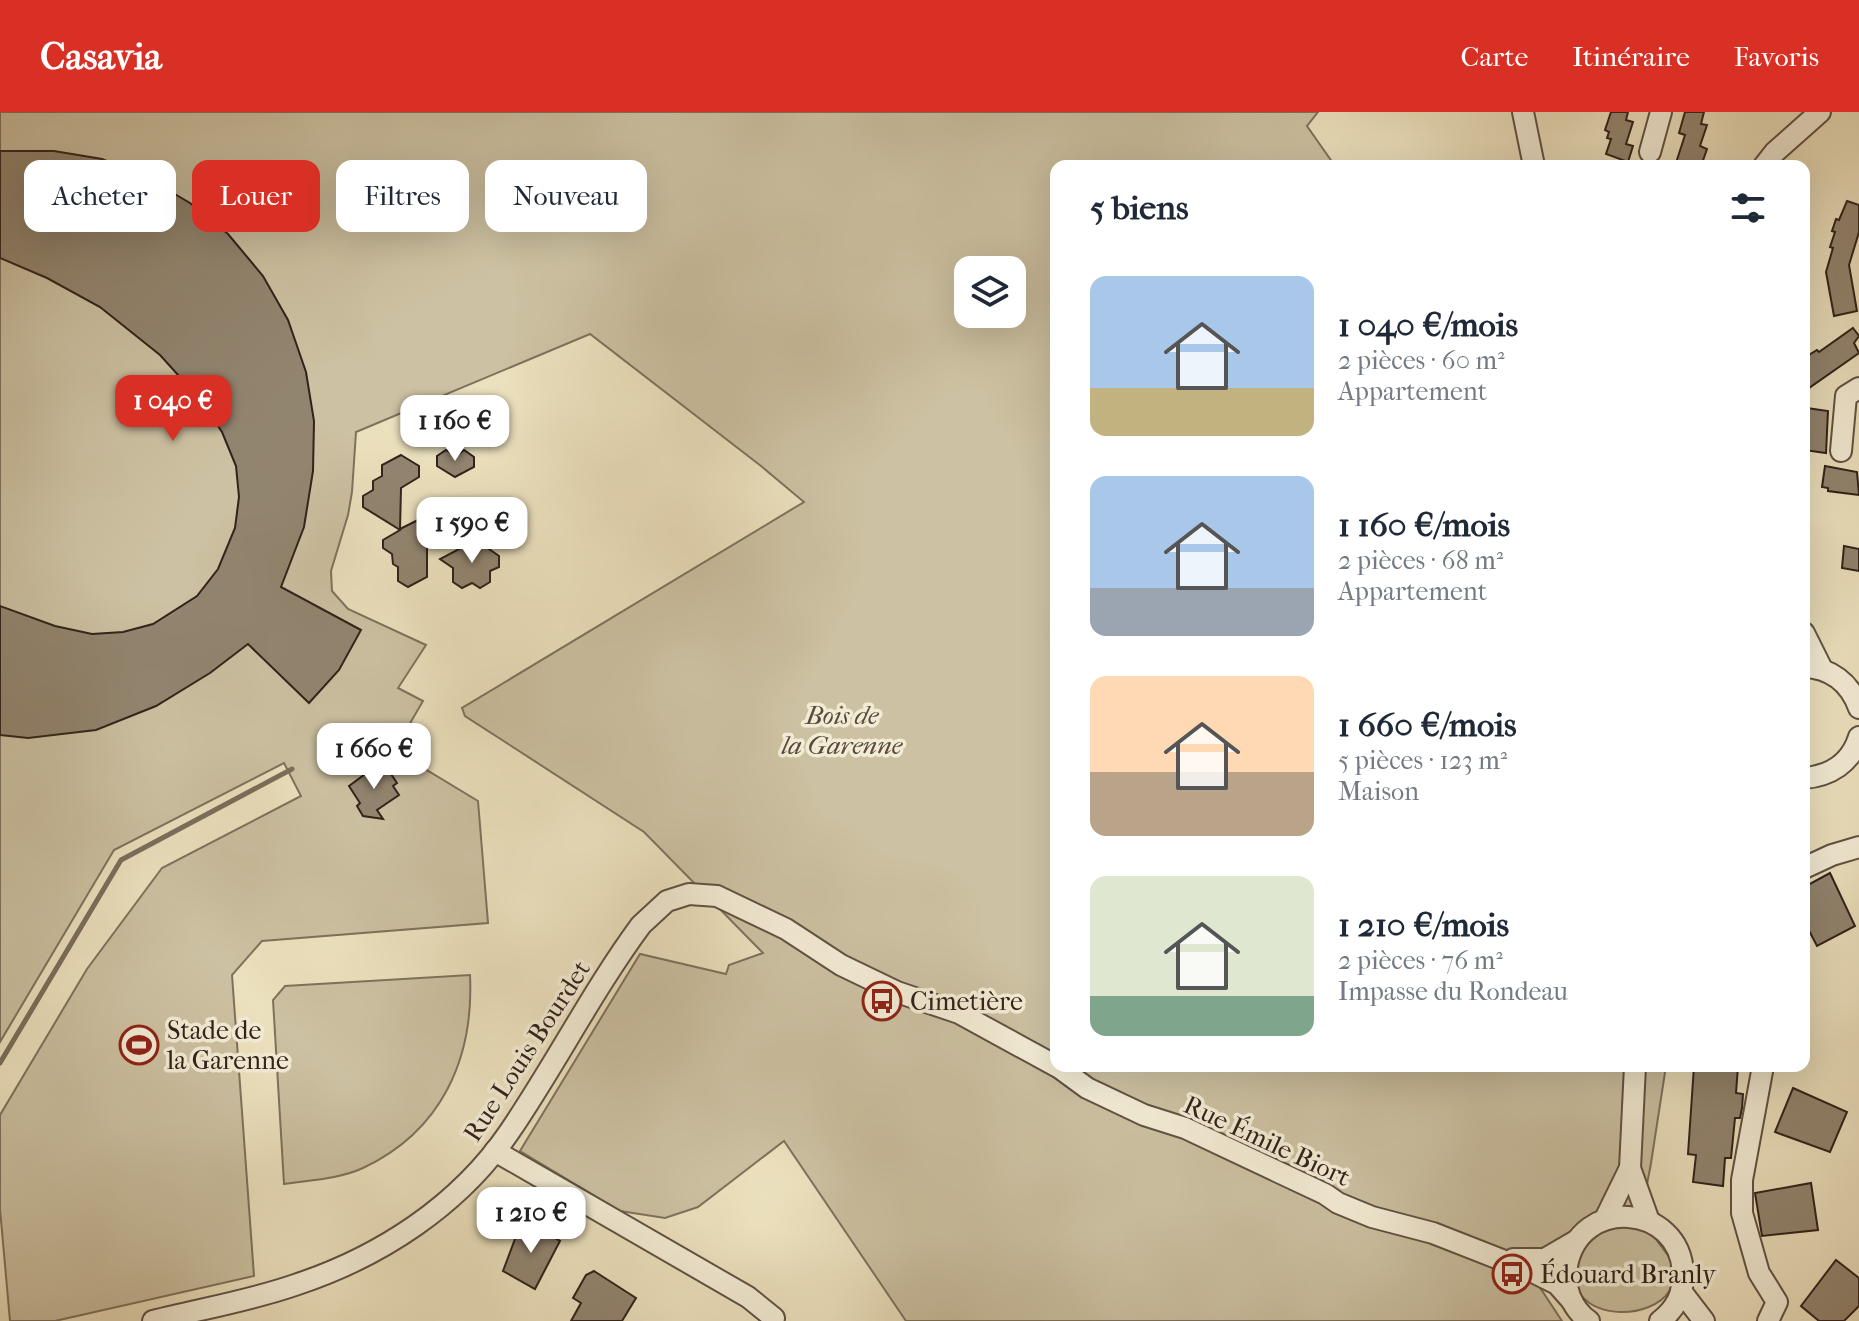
<!DOCTYPE html>
<html lang="fr">
<head>
<meta charset="utf-8">
<style>
	body { margin:0; font-family:"IM FELL French Canon",serif; background:#f2f2f3; color:#1f2937; height:100vh; display:flex; flex-direction:column; font-size:30px; white-space:nowrap }
	* { box-sizing:border-box; margin:0 }
	p { font-size:26px; color:#747a83 }
	.icon { flex:none; width:44px; height:44px; fill:none; stroke:currentColor; stroke-width:2; stroke-linecap:round; stroke-linejoin:round }
	.map { position:relative; flex:1; overflow:hidden }
	.drawer { position:absolute; left:1050px; top:48px; width:760px; height:912px; display:flex; flex-direction:column; background:#fff; border-radius:16px; box-shadow:0 8px 32px #0002 }
	.drawer>* { flex:none }
	.top-card { position:absolute; left:24px; top:48px; width:760px; height:72px; display:flex; gap:16px }
	.tools { position:absolute; left:954px; top:144px; display:grid; gap:16px }
	.tools a { display:grid; place-items:center; width:72px; height:72px; border-radius:16px; background:#fff; box-shadow:0 8px 32px #0002; font-size:40px }
	.price { position:absolute; translate:-50% -68px; padding:0 18px; border-radius:16px; background:#fff; color:#222; font-size:26px; line-height:52px; filter:drop-shadow(0 2px 4px #0008) }
	.price::after { content:''; position:absolute; left:50%; top:48px; width:24px; height:18px; margin-left:-12px; background:inherit; clip-path:polygon(0 0,100% 0,50% 100%) }
	.price.selected { background:#d93025; color:#fff }
	ul { padding:0; list-style:none }
	li { display:flex; align-items:center; gap:24px; height:200px; padding:0 40px }
	li span { display:grid; place-items:center; flex:none; width:224px; height:160px; border-radius:16px; color:#555 }
	li>.icon { margin-inline-start:auto }
	span .icon { width:96px; height:96px; fill:#fffc; stroke-width:1 }
	li b { font-size:34px }
	h2 { display:flex; justify-content:space-between; align-items:center; height:96px; padding:0 40px; font-size:34px }
	.tag { padding:0 28px; border-radius:16px; background:#fff; box-shadow:0 8px 32px #0002; font-size:28px; line-height:72px }
	.tag.selected { background:#d93025; color:#fff }
	header { display:flex; align-items:center; gap:48px; box-sizing:border-box; height:112px; padding:0 40px; background:#d93025; color:#fff }
	header strong { font-size:38px }
	nav { display:flex; gap:44px; margin-inline-start:auto; font-size:28px }
	.map>svg:first-child { display:block }
</style>
</head>
<body>
<header>
<strong>Casavia</strong>
<nav><a>Carte</a><a>Itinéraire</a><a>Favoris</a></nav>
</header>
<div class="map">
<svg width="1859" height="1209" viewBox="0 0 1859 1209">
	<rect width="100%" height="100%" fill="#ece1be"/>
	<filter id="stains"><feTurbulence type="fractalNoise" baseFrequency=".0025" numOctaves="4"/><feColorMatrix values="0 0 0 0 .2 0 0 0 0 .09 0 0 0 0 .02 0 0 0 .5 -.17"/></filter>
	<radialGradient id="worn" r=".72"><stop offset=".6" stop-color="#630" stop-opacity="0"/><stop offset="1" stop-color="#630" stop-opacity=".3"/></radialGradient>
	<!-- green -->
	<g fill="#ccc1a2" stroke="#7e725e" stroke-width="2" fill-rule="evenodd">
		<path d="M0,0H1318L1307,14L1335,54H1056V954H1666C1661,986 1656,1019 1651,1051C1649,1064 1644,1080 1646,1094C1647,1101 1649,1111 1651,1118C1661,1141 1683,1147 1670,1178C1652,1209 1579,1209 1575,1167C1574,1158 1578,1146 1579,1137L1535,1168L1562,1209H906L784,1029L698,1095L665,1106L620,1099L520,1039L640,842L726,862L729,853L763,841L644,720L465,604L462,596L804,390L761,354L590,222L356,320L352,380L348,403L331,459L332,479L348,497L426,533L398,576L423,589L398,632L392,637L478,689L488,811L262,829L232,863L254,1164L55,1209H10L0,1097V1003L87,857L162,756L301,684L284,651L114,738L0,930ZM968,158H1012V202H968Z"/>
		<path d="M470,863C474,946 442,1019 363,1056C339,1067 310,1068 284,1072L273,888L285,874Z"/>
	</g>
	<g fill="none" stroke-linecap="round" stroke-linejoin="round">
		<!-- stream -->
		<path stroke="#7b6e5c" stroke-width="5" d="M0,951L121,748L292,657"/>
	</g>
	<!-- building -->
	<g fill="#928570" stroke="#31221b" stroke-width="2">
		<path d="M1611,0H1628L1626,8L1633,10L1626,32L1633,34L1628,50L1606,42L1611,27L1607,26L1609,20L1605,18Z"/>
		<path d="M1685,0H1704L1701,12L1707,13L1700,34L1707,37L1701,54H1675L1685,23L1679,21Z"/>
		<path d="M0,39H54L102,47L149,67L190,91L228,122L263,164L288,208L306,260L314,309L313,359L304,415L281,475L361,518L339,558L309,591L248,532L210,561L156,594L96,618L28,626L0,623V494L55,514L92,522L123,520L153,512L197,484L218,457L235,416L239,385L236,354L222,320L198,285L160,243L100,195L47,166L0,146Z"/>
		<path d="M1847,89L1859,93V120L1849,153L1857,199L1834,204L1826,160L1833,136L1830,135L1835,120L1832,119L1836,107L1839,108Z"/>
		<path d="M1853,216L1859,224L1854,231L1859,241L1809,276L1804,268V246L1817,238L1819,240Z"/>
		<path d="M1807,296L1828,299L1826,341L1804,338Z"/>
		<path d="M446,338L456,344L464,338L474,345V355L455,365L437,354V344Z"/>
		<path d="M401,343L419,354V365L401,376L400,417L418,408L425,413V423L427,425V465L408,475L398,469V455L393,452L392,442L383,436V428L400,418L363,395V384L373,378V369L382,364V353Z"/>
		<path d="M1825,354L1857,360L1859,383L1828,379V376L1822,375Z"/>
		<path d="M485,388L499,410L469,429L455,407Z"/>
		<path d="M476,428L499,444V455L490,459V470L480,476L472,471L462,476L453,470V456L440,447Z"/>
		<path d="M1844,434L1859,437V459L1842,456Z"/>
		<path d="M376,654L387,656L397,671L393,674L399,683L377,698L383,707L363,704L357,694L360,691L349,674Z"/>
		<path d="M1830,761L1855,814L1817,834L1804,809V775Z"/>
		<path d="M1694,954H1738L1736,981L1743,982L1742,996L1740,1006H1735L1731,1046H1725L1723,1074L1693,1070L1696,1043L1688,1042Z"/>
		<path d="M1793,976L1847,1000L1830,1040L1775,1020Z"/>
		<path d="M1811,1071L1818,1118L1762,1124L1755,1081Z"/>
		<path d="M529,1111L560,1129L535,1177L503,1159L515,1127Z"/>
		<path d="M1836,1148L1859,1166V1194L1844,1209H1819L1801,1194Z"/>
		<path d="M594,1159L636,1186L622,1209H571L581,1191L573,1186L586,1163Z"/>
	</g>
	<g fill="none" stroke-linecap="round" stroke-linejoin="round">
		<defs>
			<g id="minor">
				<path d="M1523,0L1534,54"/>
				<path d="M1650,40L1661,0"/>
				<path d="M1764,54L1775,40L1820,0"/>
				<path d="M1841,339L1846,284L1859,276"/>
				<path d="M1804,521L1822,557"/>
				<path d="M1804,555C1831,556 1850,571 1859,596"/>
				<path d="M1804,666C1830,664 1851,651 1859,625"/>
				<path d="M1804,756L1832,743L1859,735"/>
				<path d="M1057,954L1087,976L1144,1003L1185,1016L1325,1082L1338,1091L1372,1105L1433,1121L1535,1161L1557,1172L1572,1189"/>
				<path d="M1635,954L1630,1056L1649,1109"/>
				<path d="M1763,954L1742,1068V1101L1759,1161L1777,1190L1768,1209"/>
				<path d="M495,1039L748,1185L774,1206"/>
				<path d="M1605,1107L1630,1056"/>
				<path d="M1513,1147H1545L1576,1129"/>
				<path d="M1681,1179L1704,1209"/>
				<path d="M153,1209C200,1197 249,1189 295,1173C380,1145 459,1094 510,1019C555,953 593,878 641,813L667,789L689,782L717,784L786,817L841,853L897,880L959,901L1056,954"/>
				<path d="M1589,1209C1572,1197 1563,1175 1567,1154C1579,1084 1680,1091 1683,1161C1684,1180 1676,1197 1660,1209"/>
			</g>
		</defs>
		<!-- minor casing -->
		<use href="#minor" stroke="#605244" stroke-width="24"/>
		<!-- minor -->
		<use href="#minor" stroke="#f3ecd5" stroke-width="20"/>
	</g>
	<!-- icons -->
	<defs>
		<symbol id="bus-ring" viewBox="-11 -11 22 22"><circle r="9.5" fill="#f3ecd5" stroke="#8f2418" stroke-width="1.5"/><path d="M-5-6H5V4H4V6H2V4H-2V6H-4V4H-5ZM-3.5-4V0h7V-4ZM-3.5 1.2v1.5H-2V1.2ZM2 1.2v1.5H3.5V1.2Z" fill="#8f2418"/></symbol>
		<symbol id="stadium-ring" viewBox="-11 -11 22 22"><circle r="9.5" fill="#f3ecd5" stroke="#8f2418" stroke-width="1.5"/><path d="M0-5a6.5 5 0 1 0 0 10a6.5 5 0 1 0 0-10ZM-3.5-1.8h7v3.6h-7Z" fill="#8f2418"/></symbol>
	</defs>
	<g fill-rule="evenodd">
		<use href="#bus-ring" x="860" y="867" width="44" height="44"/>
		<use href="#stadium-ring" x="117" y="911" width="44" height="44"/>
		<use href="#bus-ring" x="1490" y="1140" width="44" height="44"/>
	</g>
	<g text-anchor="middle" dominant-baseline="central" stroke-width="7" stroke-linejoin="round" paint-order="stroke">
		<!-- park labels -->
		<g font-size="26" font-style="italic" fill="#584a3d" stroke="#f3ecd5">
			<text x="842" y="603">Bois de<tspan x="842" dy="30">la Garenne</tspan></text>
		</g>
		<!-- poi labels -->
		<g font-size="26" fill="#31221b" stroke="#f3ecd5" text-anchor="start">
			<text x="910" y="889">Cimetière</text>
			<text x="167" y="918">Stade de<tspan x="167" dy="30">la Garenne</tspan></text>
			<text x="1540" y="1162">Édouard Branly</text>
		</g>
		<!-- street labels -->
		<g font-size="26" fill="#31221b" stroke="#f3ecd5">
			<text transform="translate(527 939) rotate(-57)">Rue Louis Bourdet</text>
			<text transform="translate(1267 1029) rotate(25)">Rue Émile Biort</text>
		</g>
	</g>
	<rect width="100%" height="100%" filter="url(#stains)"/>
	<rect width="100%" height="100%" fill="url(#worn)"/>
</svg>
<div class="tools">
<a><svg class="icon" aria-label="layers" viewBox="0 0 24 24"><path d="M12 4l9 5-9 5-9-5zM3 14l9 5 9-5"/></svg></a>
</div>
<b class="price selected" style="left:173px;top:331px">1 040 €</b>
<b class="price" style="left:455px;top:351px">1 160 €</b>
<b class="price" style="left:472px;top:453px">1 590 €</b>
<b class="price" style="left:374px;top:679px">1 660 €</b>
<b class="price" style="left:531px;top:1143px">1 210 €</b>
<div class="top-card">
<a class="tag">Acheter</a>
<a class="tag selected">Louer</a>
<a class="tag">Filtres</a>
<a class="tag">Nouveau</a>
</div>
<section class="drawer">
<h2>5 biens<svg class="icon" aria-label="filters" viewBox="0 0 24 24"><path d="M4 7h16M4 17h16"/><circle cx="9" cy="7" r="2"/><circle cx="15" cy="17" r="2"/></svg></h2>
<ul>
<li><span style="background:linear-gradient(#a9c7e8 70%,#c2b280 0)"><svg class="icon" aria-label="home" viewBox="0 0 24 24"><path d="M3 11l9-7 9 7M6 9v11h12V9"/></svg></span><div><b>1 040 €/mois</b><p>2 pièces · 60 m²</p><p>Appartement</p></div></li>
<li><span style="background:linear-gradient(#a9c7e8 70%,#9aa5b1 0)"><svg class="icon" aria-label="home" viewBox="0 0 24 24"><path d="M3 11l9-7 9 7M6 9v11h12V9"/></svg></span><div><b>1 160 €/mois</b><p>2 pièces · 68 m²</p><p>Appartement</p></div></li>
<li><span style="background:linear-gradient(#ffd9b3 60%,#b9a48a 0)"><svg class="icon" aria-label="home" viewBox="0 0 24 24"><path d="M3 11l9-7 9 7M6 9v11h12V9"/></svg></span><div><b>1 660 €/mois</b><p>5 pièces · 123 m²</p><p>Maison</p></div></li>
<li><span style="background:linear-gradient(#dfe7d0 75%,#7fa58c 0)"><svg class="icon" aria-label="home" viewBox="0 0 24 24"><path d="M3 11l9-7 9 7M6 9v11h12V9"/></svg></span><div><b>1 210 €/mois</b><p>2 pièces · 76 m²</p><p>Impasse du Rondeau</p></div></li>
</ul>
</section>
</div>
</body>
</html>
